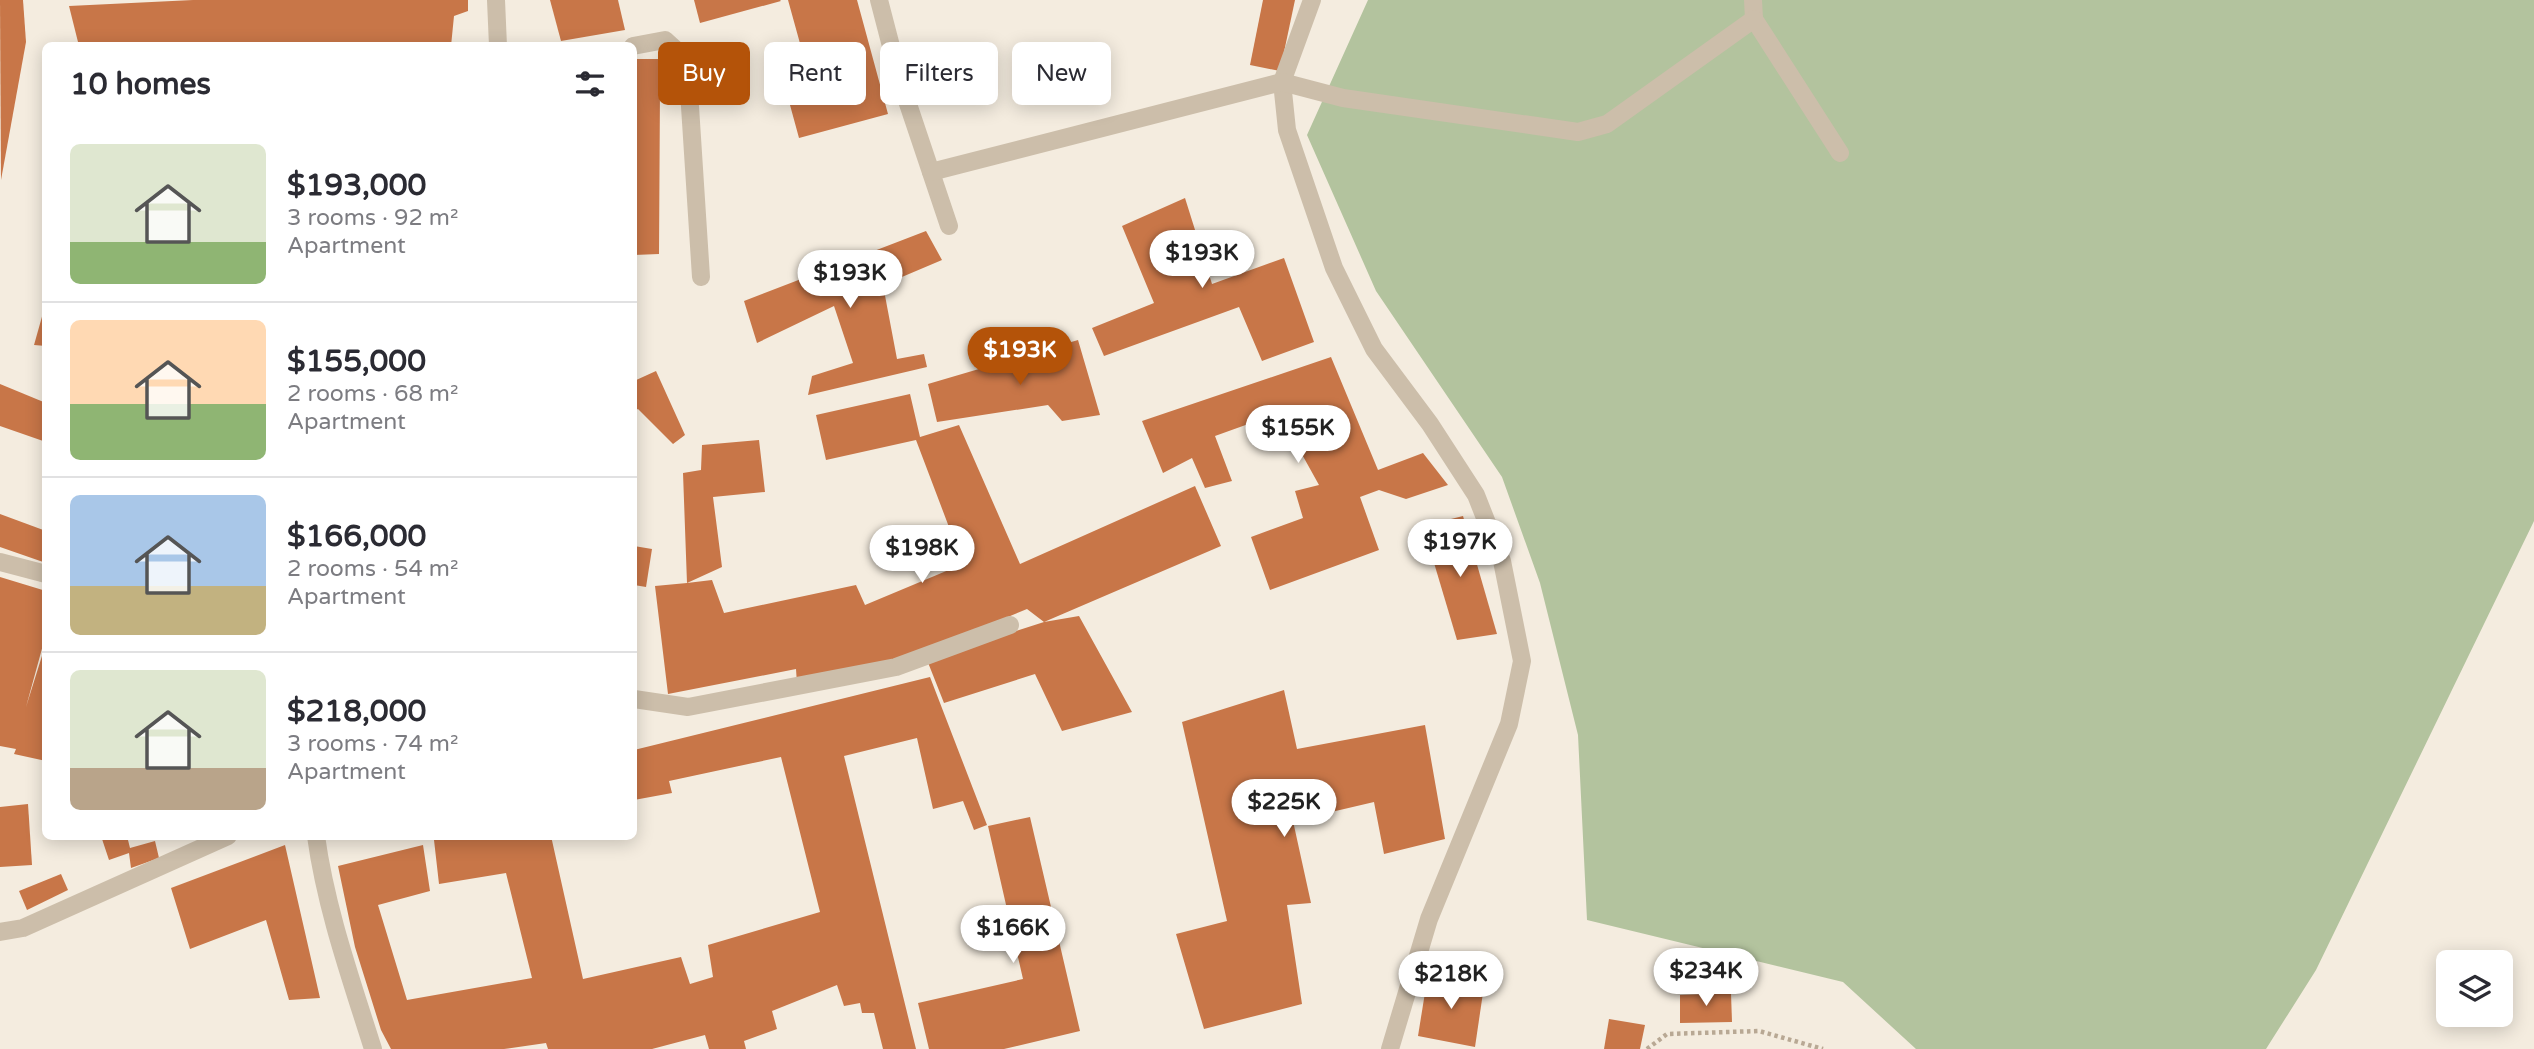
<!DOCTYPE html>
<html lang="en">
<head>
<meta charset="utf-8">
<style>
	body { margin:0; font-family:"Varela Round",sans-serif; background:#f2f2f3; color:#2b2b33; height:100vh; display:flex; flex-direction:column; font-size:26px; white-space:nowrap }
	* { box-sizing:border-box; margin:0 }
	p { font-size:23px; color:#7c7c81 }
	.icon { flex:none; width:38px; height:38px; fill:none; stroke:currentColor; stroke-width:2; stroke-linecap:round; stroke-linejoin:round }
	.map { position:relative; flex:1; overflow:hidden }
	.drawer { position:absolute; left:42px; top:42px; width:595px; height:798px; display:flex; flex-direction:column; background:#fff; border-radius:10px; box-shadow:0 4px 18px #0003 }
	.drawer>* { flex:none }
	.guide { position:absolute; left:658px; top:42px; width:665px; height:63px; display:flex; gap:14px }
	.buttons { position:absolute; left:2436px; top:950px; display:grid; gap:14px }
	.buttons a { display:grid; place-items:center; width:77px; height:77px; border-radius:10px; background:#fff; box-shadow:0 4px 18px #0003; font-size:35px }
	.price { position:absolute; translate:-50% -60px; padding:0 16px; border-radius:24px; background:#fff; color:#222; font-size:23px; line-height:46px; filter:drop-shadow(0 2px 4px #0008) }
	.price::after { content:''; position:absolute; left:50%; top:42px; width:21px; height:16px; margin-left:-10px; background:inherit; clip-path:polygon(0 0,100% 0,50% 100%) }
	.price.selected { background:#b45309; color:#fff }
	ul { padding:0; list-style:none }
	li { display:flex; align-items:center; gap:21px; height:175px; padding:0 28px }
	li+li { border-top:2px solid #e1e1e2 }
	li span { display:grid; place-items:center; flex:none; width:196px; height:140px; border-radius:10px; color:#555 }
	li>.icon { margin-inline-start:auto }
	span .icon { width:84px; height:84px; fill:#fffc; stroke-width:1 }
	li b { font-size:30px }
	h2 { display:flex; justify-content:space-between; align-items:center; height:84px; padding:0 28px; font-size:30px }
	.chip { padding:0 24px; border-radius:10px; background:#fff; box-shadow:0 4px 18px #0003; font-size:24px; line-height:63px }
	.chip.selected { background:#b45309; color:#fff }
	.map>svg:first-child { display:block }
</style>
</head>
<body>
<div class="map">
<svg width="2534" height="1049" viewBox="0 0 2534 1049">
	<rect width="100%" height="100%" fill="#f4ecdf"/>
	<!-- green -->
	<path fill="#b3c39e" d="M1368,0H2534V521L2316,970L2266,1049H1916L1843,982L1587,920L1578,735L1540,583L1502,477L1376,291L1307,135Z"/>
	<!-- building -->
	<g fill="#c87648">
		<path d="M0,0H23L26,42L1,180Z"/>
		<path d="M193,0H468V11L454,16L451,46H79L69,6Z"/>
		<path d="M550,0H618L625,30L561,41Z"/>
		<path d="M694,0H780L781,1L700,23Z"/>
		<path d="M788,0H857L888,114L799,138L784,83L809,76Z"/>
		<path d="M1263,0H1295L1280,71L1250,65Z"/>
		<path d="M634,59H675L677,89L660,87L659,254L634,255Z"/>
		<path d="M1185,198L1212,284L1284,258L1314,342L1262,361L1239,307L1104,356L1092,328L1154,303L1122,226Z"/>
		<path d="M926,231L942,260L883,285L897,359L924,354L927,367L808,395L812,376L853,363L834,306L757,343L744,301Z"/>
		<path d="M45,306H46V346L34,345Z"/>
		<path d="M1078,340L1100,415L1062,421L1048,405L937,422L928,384Z"/>
		<path d="M1331,357L1378,470L1423,453L1448,485L1406,499L1379,490L1360,497L1379,550L1270,590L1251,537L1303,518L1295,491L1319,485L1279,413L1215,436L1232,481L1205,488L1192,458L1163,473L1142,421Z"/>
		<path d="M656,371L685,435L673,444L638,409L634,411V381Z"/>
		<path d="M0,384L46,403V442L0,426Z"/>
		<path d="M910,394L920,437L959,425L1020,564L1195,486L1221,546L1044,622L1079,616L1132,712L1062,731L1035,674L944,703L927,660L1044,622L1027,609L882,669L797,684L796,669L668,694L655,586L687,583L683,473L701,470L702,445L759,440L765,492L713,497L722,567L687,583L712,580L724,613L856,585L865,605L963,564L916,440L826,460L816,415Z"/>
		<path d="M0,514L46,531V563L0,547Z"/>
		<path d="M1463,516L1497,634L1457,640L1423,526Z"/>
		<path d="M634,546L652,549L646,587L634,585Z"/>
		<path d="M0,577L46,591V634L26,707L46,643V761L14,754L16,749L0,746Z"/>
		<path d="M930,677L987,825L974,830L963,801L933,809L917,738L844,756L916,1049H883L874,1013H862L860,1003L844,1006L837,985L772,1011L777,1029L744,1041L746,1049H709L705,1035L652,1049H548L546,1043L504,1049H391L381,1030L355,947L338,866L423,845L430,891L378,905L407,1000L532,978L506,873L439,884L434,840L456,836H551L583,979L681,957L690,984L713,977L708,945L820,912L781,757L669,781L672,793L634,800V750Z"/>
		<path d="M1284,690L1297,749L1425,725L1445,839L1384,854L1374,802L1293,821L1311,903L1287,905L1302,1004L1204,1029L1176,934L1227,921L1182,722Z"/>
		<path d="M28,804L32,865L0,867V807Z"/>
		<path d="M1030,817L1080,1031L1004,1049H929L918,1003L1023,979L988,826Z"/>
		<path d="M101,836H127L130,848L155,841L159,858L131,868L129,853L109,860Z"/>
		<path d="M285,845L320,998L289,1000L266,920L190,949L171,888Z"/>
		<path d="M61,874L68,890L27,910L19,891Z"/>
		<path d="M1428,974L1484,986L1475,1047L1418,1036Z"/>
		<path d="M1731,993L1732,1022L1680,1023V995Z"/>
		<path d="M1609,1019L1645,1025L1640,1049H1604Z"/>
	</g>
	<g fill="none" stroke-linecap="round" stroke-linejoin="round">
		<!-- path -->
		<path stroke="#b8a894" stroke-width="4.5" stroke-dasharray="3.5 3.5" stroke-linecap="butt" d="M1647,1049L1667,1034L1759,1031L1823,1049"/>
		<!-- minor -->
		<g stroke="#ccbeaa" stroke-width="18">
			<path d="M496,0L498,46"/>
			<path d="M879,0L899,77L949,226"/>
			<path d="M1312,0L1282,82L1287,130L1334,268L1374,349L1430,424L1476,495L1502,561L1522,661L1509,724L1429,919L1390,1049"/>
			<path d="M1753,0L1754,19"/>
			<path d="M633,46L665,40L687,60L701,277"/>
			<path d="M931,172L1282,82L1343,98L1578,132L1607,124L1754,19L1840,153"/>
			<path d="M0,562L46,574"/>
			<path d="M634,699L688,707L896,667L1010,625"/>
			<path d="M316,836C326,909 351,979 373,1049"/>
			<path d="M0,932L23,928L228,836"/>
		</g>
	</g>
</svg>
<div class="buttons">
<a><svg class="icon" aria-label="layers" viewBox="0 0 24 24"><path d="M12 4l9 5-9 5-9-5zM3 14l9 5 9-5"/></svg></a>
</div>
<b class="price" style="left:1202px;top:290px">$193K</b>
<b class="price" style="left:850px;top:310px">$193K</b>
<b class="price selected" style="left:1020px;top:387px">$193K</b>
<b class="price" style="left:1298px;top:465px">$155K</b>
<b class="price" style="left:1460px;top:579px">$197K</b>
<b class="price" style="left:922px;top:585px">$198K</b>
<b class="price" style="left:1284px;top:839px">$225K</b>
<b class="price" style="left:1013px;top:965px">$166K</b>
<b class="price" style="left:1706px;top:1008px">$234K</b>
<b class="price" style="left:1451px;top:1011px">$218K</b>
<div class="guide">
<a class="chip selected">Buy</a>
<a class="chip">Rent</a>
<a class="chip">Filters</a>
<a class="chip">New</a>
</div>
<section class="drawer">
<h2>10 homes<svg class="icon" aria-label="filters" viewBox="0 0 24 24"><path d="M4 7h16M4 17h16"/><circle cx="9" cy="7" r="2"/><circle cx="15" cy="17" r="2"/></svg></h2>
<ul>
<li><span style="background:linear-gradient(#dfe7d0 70%,#8fb573 0)"><svg class="icon" aria-label="home" viewBox="0 0 24 24"><path d="M3 11l9-7 9 7M6 9v11h12V9"/></svg></span><div><b>$193,000</b><p>3 rooms · 92 m²</p><p>Apartment</p></div></li>
<li><span style="background:linear-gradient(#ffd9b3 60%,#8fb573 0)"><svg class="icon" aria-label="home" viewBox="0 0 24 24"><path d="M3 11l9-7 9 7M6 9v11h12V9"/></svg></span><div><b>$155,000</b><p>2 rooms · 68 m²</p><p>Apartment</p></div></li>
<li><span style="background:linear-gradient(#a9c7e8 65%,#c2b280 0)"><svg class="icon" aria-label="home" viewBox="0 0 24 24"><path d="M3 11l9-7 9 7M6 9v11h12V9"/></svg></span><div><b>$166,000</b><p>2 rooms · 54 m²</p><p>Apartment</p></div></li>
<li><span style="background:linear-gradient(#dfe7d0 70%,#b9a48a 0)"><svg class="icon" aria-label="home" viewBox="0 0 24 24"><path d="M3 11l9-7 9 7M6 9v11h12V9"/></svg></span><div><b>$218,000</b><p>3 rooms · 74 m²</p><p>Apartment</p></div></li>
</ul>
</section>
</div>
</body>
</html>
